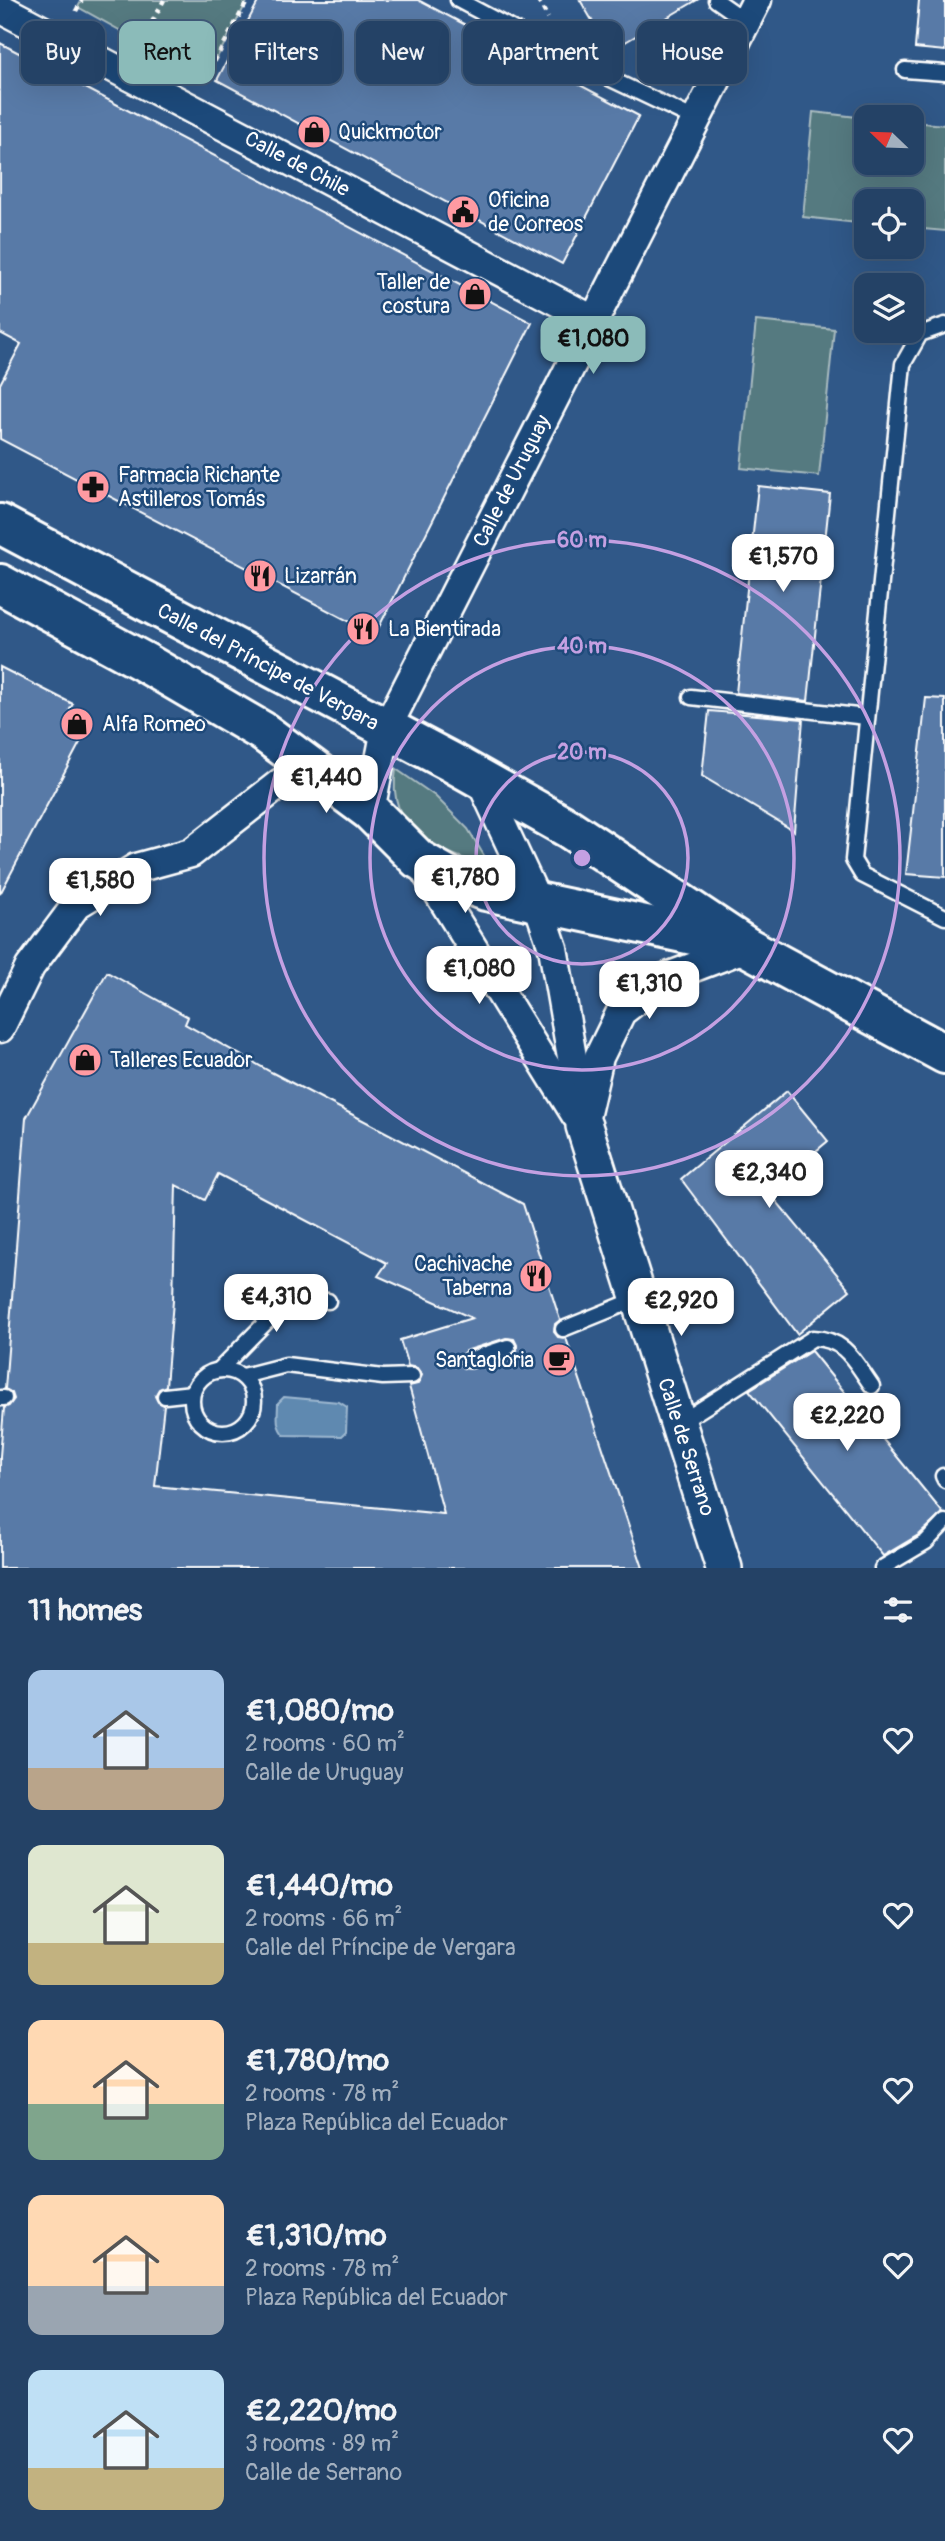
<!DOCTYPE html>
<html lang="en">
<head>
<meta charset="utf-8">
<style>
	body { margin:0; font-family:Pangolin,sans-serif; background:#2c496c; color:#f1f3f6; height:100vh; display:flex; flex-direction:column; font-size:26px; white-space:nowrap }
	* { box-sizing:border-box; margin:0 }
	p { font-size:23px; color:#a3b0bf }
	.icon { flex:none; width:38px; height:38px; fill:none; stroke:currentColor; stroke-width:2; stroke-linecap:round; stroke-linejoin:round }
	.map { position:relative; height:1568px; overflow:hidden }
	.side { display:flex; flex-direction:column; background:#244266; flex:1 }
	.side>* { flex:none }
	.banner { position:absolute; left:21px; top:21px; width:903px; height:63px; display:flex; gap:14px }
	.needle { width:46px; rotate:293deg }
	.tools { position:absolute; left:854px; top:105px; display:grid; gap:14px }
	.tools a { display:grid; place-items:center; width:70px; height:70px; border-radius:14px; background:#244266; box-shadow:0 7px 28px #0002,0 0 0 2px #415b7a; font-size:35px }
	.price { position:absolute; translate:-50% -60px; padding:0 16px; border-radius:14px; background:#fff; color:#222; font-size:23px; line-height:46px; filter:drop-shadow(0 2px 4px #0008) }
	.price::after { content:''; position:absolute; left:50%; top:42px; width:21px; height:16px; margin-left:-10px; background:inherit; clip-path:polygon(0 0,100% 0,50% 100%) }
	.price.current { background:#8bbbb9; color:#111 }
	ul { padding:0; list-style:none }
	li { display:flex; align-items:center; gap:21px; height:175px; padding:0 28px }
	li span { display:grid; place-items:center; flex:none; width:196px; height:140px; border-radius:14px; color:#555 }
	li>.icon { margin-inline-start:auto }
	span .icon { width:84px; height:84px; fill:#fffc; stroke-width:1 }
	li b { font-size:30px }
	h2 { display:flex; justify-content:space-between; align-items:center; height:84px; padding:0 28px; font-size:30px }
	.tag { padding:0 24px; border-radius:14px; background:#244266; box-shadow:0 7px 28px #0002,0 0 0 2px #415b7a; font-size:24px; line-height:63px }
	.tag.current { background:#8bbbb9; color:#111 }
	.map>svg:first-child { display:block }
</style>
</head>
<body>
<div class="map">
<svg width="945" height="1568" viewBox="0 0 945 1568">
	<rect width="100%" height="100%" fill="#305888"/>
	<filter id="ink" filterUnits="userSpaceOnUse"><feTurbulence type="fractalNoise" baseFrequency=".0143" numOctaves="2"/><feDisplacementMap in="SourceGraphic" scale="14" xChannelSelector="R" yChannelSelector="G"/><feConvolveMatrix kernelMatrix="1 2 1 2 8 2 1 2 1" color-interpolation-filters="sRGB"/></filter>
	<g filter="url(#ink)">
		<!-- green -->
		<g fill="#557a80" stroke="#aabcc0" stroke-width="2">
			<path d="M82,0H248L206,78L78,7Z"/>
			<path d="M813,112L866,118V163H912V122L945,125V231L912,228V201H866V224L803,217Z"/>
			<path d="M756,321L834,329L819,476L741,468Z"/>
			<path d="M396,769L435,796L468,829L491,867C441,852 385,833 396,769Z"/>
		</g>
		<!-- water -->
		<path fill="#5e89b0" stroke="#9eb8d0" stroke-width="2" d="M284,1397L339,1402L347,1407L346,1432L342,1436L284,1435C275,1426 278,1415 278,1403Z"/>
		<!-- building -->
		<g fill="#587aa7" stroke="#fff" stroke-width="2" fill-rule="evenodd">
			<path d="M259,0H418L639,116L562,264L217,80Z"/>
			<path d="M580,0H697L610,51Z"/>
			<path d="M919,0H945V51L915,48Z"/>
			<path d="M0,43L532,323L375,635L0,439V384L21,344L0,333Z"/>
			<path d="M758,486L830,494L808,701L736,693Z"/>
			<path d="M0,667L73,704L70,709L93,718L0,894Z"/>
			<path d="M926,698L945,699V877L906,874Z"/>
			<path d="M709,711L803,719L794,831L702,776Z"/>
			<path d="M107,972L188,1017L185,1024L271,1072L523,1204L560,1320L555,1324L554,1332L558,1337L566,1338L643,1568H0V1456L4,1408L9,1406L14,1399L12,1393L5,1389L26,1118ZM218,1174L387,1263L378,1276L472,1318L400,1340L408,1366L417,1368L422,1375L418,1384L409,1386L444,1514L155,1486L164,1405L158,1402L155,1396L159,1389L166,1386L173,1301L176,1185L205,1200ZM506,1338L514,1339L517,1345V1350L512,1356L471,1369L463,1368L460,1364V1357L465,1351Z"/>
			<path d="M787,1091L828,1141L768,1191L850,1290L797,1334L681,1179Z"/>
			<path d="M811,1351L943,1513L920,1534L883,1556L749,1390Z"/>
		</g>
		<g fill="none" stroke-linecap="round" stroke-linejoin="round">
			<defs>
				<g id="service">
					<path d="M458,0L573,61L695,119"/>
					<path d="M716,0L746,21"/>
					<path d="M905,70L945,73"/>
					<path d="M945,325L920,334L903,364L853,860L862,875L945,917"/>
					<path d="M691,697L866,717"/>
					<path d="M563,1329L637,1299"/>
					<path d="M469,1360L508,1347"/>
					<circle cx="223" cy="1401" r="31"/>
					<path d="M219,1370L284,1304L297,1298L328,1301"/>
					<path d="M243,1376L286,1365L383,1377L412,1376"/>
					<path d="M165,1396L192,1393"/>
					<path d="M0,1398H4"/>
					<path d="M678,1424L813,1338C846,1339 854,1361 872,1386"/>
					<path d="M943,1476L945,1480"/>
					<path d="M882,1568L926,1542L945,1522"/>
				</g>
				<g id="minor">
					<path d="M0,8L593,320"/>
					<path d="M481,781L537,901L553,948L584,1126"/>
					<path d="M370,811L386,729L757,0"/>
					<path d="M419,861L576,1115"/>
					<path d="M0,1028L30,967L77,904L136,868L191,853L282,782L317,772"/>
					<path d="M586,1113L599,1057L621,1012L665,978L747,947"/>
				</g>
				<path id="tertiary" d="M584,1126L724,1568"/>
				<g id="secondary">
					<path d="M0,524L451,762L568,828L747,947L945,1054"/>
					<path d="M0,584L144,662L262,731L370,811L418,859L453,879L486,891L725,942"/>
				</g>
			</defs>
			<!-- service casing -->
			<use href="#service" stroke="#fff" stroke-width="19"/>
			<!-- minor casing -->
			<use href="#minor" stroke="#fff" stroke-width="33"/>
			<!-- tertiary casing -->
			<use href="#tertiary" stroke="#fff" stroke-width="40"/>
			<!-- secondary casing -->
			<use href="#secondary" stroke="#fff" stroke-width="44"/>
			<!-- path -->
			<g stroke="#fff" stroke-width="4.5" stroke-dasharray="5 5" stroke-linecap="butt">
				<path d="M538,0L548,18"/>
				<path d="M76,11L82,0"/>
				<path d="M138,48L164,0"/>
				<path d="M205,79L248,0"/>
			</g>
			<!-- service -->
			<use href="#service" stroke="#1f4a7a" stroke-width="14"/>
			<!-- minor -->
			<use href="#minor" stroke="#1f4a7a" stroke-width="28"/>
			<!-- tertiary -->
			<use href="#tertiary" stroke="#1f4a7a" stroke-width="35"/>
			<!-- secondary -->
			<use href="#secondary" stroke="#1f4a7a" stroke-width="38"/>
		</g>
	</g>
	<!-- distance rings -->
	<g fill="none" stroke="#c4a0e2" stroke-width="3.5">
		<circle cx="582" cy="858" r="106"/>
		<circle cx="582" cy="858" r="212"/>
		<circle cx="582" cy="858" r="318"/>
	</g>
	<!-- icons -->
	<defs>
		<symbol id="shop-disc" viewBox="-11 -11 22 22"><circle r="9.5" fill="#ff9aa2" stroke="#1f4a7a"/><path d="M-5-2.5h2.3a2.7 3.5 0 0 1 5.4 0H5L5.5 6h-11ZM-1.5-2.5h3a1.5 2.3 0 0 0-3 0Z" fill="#111"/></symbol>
		<symbol id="civic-disc" viewBox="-11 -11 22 22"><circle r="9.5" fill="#ff9aa2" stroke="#1f4a7a"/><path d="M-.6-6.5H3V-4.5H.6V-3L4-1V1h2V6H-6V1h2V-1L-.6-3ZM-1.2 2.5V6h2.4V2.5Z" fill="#111"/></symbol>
		<symbol id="pharmacy-disc" viewBox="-11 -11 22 22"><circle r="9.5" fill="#ff9aa2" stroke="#1f4a7a"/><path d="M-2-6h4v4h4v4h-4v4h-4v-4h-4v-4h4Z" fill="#111"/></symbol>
		<symbol id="restaurant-disc" viewBox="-11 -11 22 22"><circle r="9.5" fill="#ff9aa2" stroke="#1f4a7a"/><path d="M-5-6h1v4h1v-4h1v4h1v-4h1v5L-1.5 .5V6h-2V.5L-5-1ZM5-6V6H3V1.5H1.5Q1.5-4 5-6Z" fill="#111"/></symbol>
		<symbol id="cafe-disc" viewBox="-11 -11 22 22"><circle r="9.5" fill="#ff9aa2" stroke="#1f4a7a"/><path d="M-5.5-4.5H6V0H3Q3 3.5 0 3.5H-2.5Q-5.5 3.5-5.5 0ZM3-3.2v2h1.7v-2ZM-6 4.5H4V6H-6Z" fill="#111"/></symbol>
	</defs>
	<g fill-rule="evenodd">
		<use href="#shop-disc" x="295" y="113" width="38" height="38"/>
		<use href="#civic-disc" x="444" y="193" width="38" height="38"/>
		<use href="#shop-disc" x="456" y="275" width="38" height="38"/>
		<use href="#pharmacy-disc" x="74" y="468" width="38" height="38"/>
		<use href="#restaurant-disc" x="241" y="557" width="38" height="38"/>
		<use href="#restaurant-disc" x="344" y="610" width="38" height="38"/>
		<use href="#shop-disc" x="58" y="705" width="38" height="38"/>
		<use href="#shop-disc" x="66" y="1041" width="38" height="38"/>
		<use href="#restaurant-disc" x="517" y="1257" width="38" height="38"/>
		<use href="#cafe-disc" x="540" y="1341" width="38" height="38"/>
	</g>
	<g text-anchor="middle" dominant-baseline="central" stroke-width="5" stroke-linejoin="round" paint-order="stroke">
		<!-- poi labels -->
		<g font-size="21" fill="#fff" stroke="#1f4a7a" text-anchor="start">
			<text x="338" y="132">Quickmotor</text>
			<text x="488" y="200">Oficina<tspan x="488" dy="24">de Correos</tspan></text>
			<text x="450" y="282" text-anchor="end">Taller de<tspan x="450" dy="24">costura</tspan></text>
			<text x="118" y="475">Farmacia Richante<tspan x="118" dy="24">Astilleros Tomás</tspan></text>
			<text x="284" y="576">Lizarrán</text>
			<text x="388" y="629">La Bientirada</text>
			<text x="102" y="724">Alfa Romeo</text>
			<text x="110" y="1060">Talleres Ecuador</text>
			<text x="512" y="1264" text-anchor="end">Cachivache<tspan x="512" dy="24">Taberna</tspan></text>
			<text x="534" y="1360" text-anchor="end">Santagloria</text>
		</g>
		<!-- street labels -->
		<g font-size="21" fill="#fff" stroke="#1f4a7a">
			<text transform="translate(297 164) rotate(28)">Calle de Chile</text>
			<text transform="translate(512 481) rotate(-63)">Calle de Uruguay</text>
			<text transform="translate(268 667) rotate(28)">Calle del Príncipe de Vergara</text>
			<text transform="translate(686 1447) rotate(72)">Calle de Serrano</text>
		</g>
	</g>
	<circle cx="582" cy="858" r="10" fill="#c4a0e2" stroke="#1f4a7a" stroke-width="3.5"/>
	<g font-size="21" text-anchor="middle" font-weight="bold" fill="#c4a0e2" stroke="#1f4a7a" stroke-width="5" stroke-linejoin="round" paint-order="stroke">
		<text x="582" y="547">60 m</text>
		<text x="582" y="653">40 m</text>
		<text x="582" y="759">20 m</text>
	</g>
</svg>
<div class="tools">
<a><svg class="needle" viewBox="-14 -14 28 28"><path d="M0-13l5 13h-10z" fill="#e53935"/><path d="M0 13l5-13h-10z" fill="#a3b0bf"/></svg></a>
<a><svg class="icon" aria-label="locate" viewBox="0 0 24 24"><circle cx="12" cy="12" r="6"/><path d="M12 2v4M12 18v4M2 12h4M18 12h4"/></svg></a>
<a><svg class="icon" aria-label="layers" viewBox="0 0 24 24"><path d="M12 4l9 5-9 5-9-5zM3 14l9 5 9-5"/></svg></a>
</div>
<b class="price current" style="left:593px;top:376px">€1,080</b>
<b class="price" style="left:783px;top:594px">€1,570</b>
<b class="price" style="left:326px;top:815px">€1,440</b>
<b class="price" style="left:465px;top:915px">€1,780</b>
<b class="price" style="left:100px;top:918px">€1,580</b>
<b class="price" style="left:479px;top:1006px">€1,080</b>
<b class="price" style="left:649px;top:1021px">€1,310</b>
<b class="price" style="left:769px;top:1210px">€2,340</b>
<b class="price" style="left:276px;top:1334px">€4,310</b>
<b class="price" style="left:681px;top:1338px">€2,920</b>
<b class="price" style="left:847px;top:1453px">€2,220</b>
<div class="banner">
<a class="tag">Buy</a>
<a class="tag current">Rent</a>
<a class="tag">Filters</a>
<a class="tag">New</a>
<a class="tag">Apartment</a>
<a class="tag">House</a>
</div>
</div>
<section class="side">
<h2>11 homes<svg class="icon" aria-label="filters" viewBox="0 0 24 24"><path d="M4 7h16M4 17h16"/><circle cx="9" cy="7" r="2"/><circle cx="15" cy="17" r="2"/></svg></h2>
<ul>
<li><span style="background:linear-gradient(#a9c7e8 70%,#b9a48a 0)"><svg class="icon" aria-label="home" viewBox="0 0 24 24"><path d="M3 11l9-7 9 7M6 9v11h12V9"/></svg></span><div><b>€1,080/mo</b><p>2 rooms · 60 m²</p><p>Calle de Uruguay</p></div><svg class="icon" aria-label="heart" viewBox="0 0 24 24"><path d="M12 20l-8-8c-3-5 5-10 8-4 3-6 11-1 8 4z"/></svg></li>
<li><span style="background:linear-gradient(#dfe7d0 70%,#c2b280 0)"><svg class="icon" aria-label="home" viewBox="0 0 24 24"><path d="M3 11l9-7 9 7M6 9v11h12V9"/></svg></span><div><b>€1,440/mo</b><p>2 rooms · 66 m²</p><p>Calle del Príncipe de Vergara</p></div><svg class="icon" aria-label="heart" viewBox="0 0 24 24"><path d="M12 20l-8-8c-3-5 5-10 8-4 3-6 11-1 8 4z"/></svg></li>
<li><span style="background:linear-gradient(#ffd9b3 60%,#7fa58c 0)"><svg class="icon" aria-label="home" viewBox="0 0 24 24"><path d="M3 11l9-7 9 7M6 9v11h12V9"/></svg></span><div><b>€1,780/mo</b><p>2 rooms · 78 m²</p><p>Plaza República del Ecuador</p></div><svg class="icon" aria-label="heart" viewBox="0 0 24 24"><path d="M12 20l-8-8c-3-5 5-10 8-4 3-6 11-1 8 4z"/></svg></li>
<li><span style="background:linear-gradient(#ffd9b3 65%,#9aa5b1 0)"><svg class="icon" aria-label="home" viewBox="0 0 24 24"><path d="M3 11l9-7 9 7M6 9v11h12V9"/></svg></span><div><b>€1,310/mo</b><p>2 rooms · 78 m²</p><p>Plaza República del Ecuador</p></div><svg class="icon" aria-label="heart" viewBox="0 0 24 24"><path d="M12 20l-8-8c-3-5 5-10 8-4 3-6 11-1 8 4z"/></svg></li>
<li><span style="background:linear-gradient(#bfe0f5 70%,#c2b280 0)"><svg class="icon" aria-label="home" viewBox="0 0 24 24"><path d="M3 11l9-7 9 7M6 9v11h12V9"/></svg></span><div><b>€2,220/mo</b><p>3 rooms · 89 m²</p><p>Calle de Serrano</p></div><svg class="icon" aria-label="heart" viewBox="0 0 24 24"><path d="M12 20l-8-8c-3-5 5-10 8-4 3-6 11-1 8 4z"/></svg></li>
</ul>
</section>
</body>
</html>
